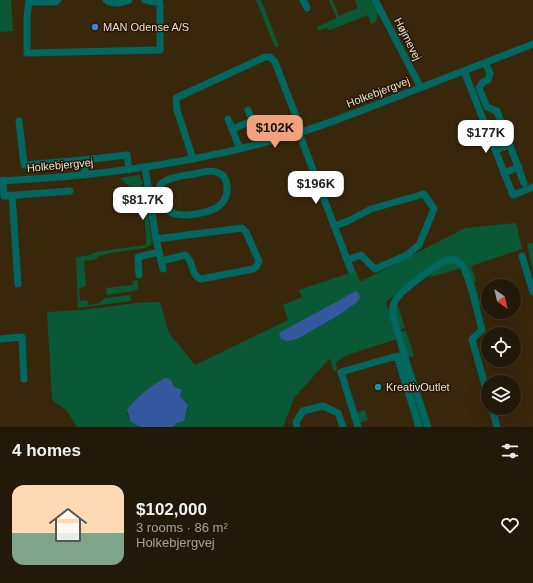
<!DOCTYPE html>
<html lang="en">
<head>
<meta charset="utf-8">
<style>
	body { margin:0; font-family:Helvetica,sans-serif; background:#2b2213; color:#f1f3f6; height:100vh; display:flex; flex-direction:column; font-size:15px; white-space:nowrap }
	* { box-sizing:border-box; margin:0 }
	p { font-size:13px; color:#a3a09c }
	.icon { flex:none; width:22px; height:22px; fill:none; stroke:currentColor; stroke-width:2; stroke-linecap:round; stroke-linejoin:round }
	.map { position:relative; height:427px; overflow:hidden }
	.side { display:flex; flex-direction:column; background:#23190a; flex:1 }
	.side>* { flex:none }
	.needle { width:26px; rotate:146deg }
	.buttons { position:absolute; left:481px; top:279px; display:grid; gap:8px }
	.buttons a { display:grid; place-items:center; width:40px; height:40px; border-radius:50%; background:#23190a; box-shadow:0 4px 16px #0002,0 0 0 1px #40382b; font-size:20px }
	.price { position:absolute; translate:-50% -34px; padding:0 9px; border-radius:8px; background:#fff; color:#222; font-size:13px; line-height:26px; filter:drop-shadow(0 1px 2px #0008) }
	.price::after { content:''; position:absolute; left:50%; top:24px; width:12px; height:9px; margin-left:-6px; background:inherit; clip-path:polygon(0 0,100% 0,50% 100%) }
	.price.selected { background:#f1a17b; color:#111 }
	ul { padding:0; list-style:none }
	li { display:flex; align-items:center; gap:12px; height:100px; padding:0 12px }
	li span { display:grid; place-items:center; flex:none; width:112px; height:80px; border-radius:12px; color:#555 }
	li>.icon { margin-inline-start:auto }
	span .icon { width:48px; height:48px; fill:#fffc; stroke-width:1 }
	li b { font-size:17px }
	h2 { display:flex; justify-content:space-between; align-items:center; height:48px; padding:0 12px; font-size:17px }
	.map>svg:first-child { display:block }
</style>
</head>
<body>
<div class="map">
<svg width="533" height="427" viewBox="0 0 533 427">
	<rect width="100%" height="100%" fill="#2f210d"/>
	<!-- built -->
	<path fill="#39270c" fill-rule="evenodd" d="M0,0H533V427H0ZM488,286H514V312H488ZM488,334H514V360H488ZM488,382H514V408H488Z"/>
	<!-- green -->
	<g fill="#095937">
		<path d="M0,0H11L13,31L0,32Z"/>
		<path d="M256,0H261L279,46L275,47Z"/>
		<path d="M329,0H332L339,16L358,8L355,0H371L378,13L376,22L371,24L368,15L330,30L326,28L319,31L317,27L337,18Z"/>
		<path d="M139,175L143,183C138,198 126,183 120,178Z"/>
		<path d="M143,202L146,203L152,241L151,245L145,248L110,253L97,257V259L84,261L86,286L79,288L80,301L87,300L88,305L100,303L105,298L130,295L131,301L78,308L76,257L90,255L96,252L146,245V235Z"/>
		<path d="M516,223L522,249L471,266L476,281L474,282L481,305L479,306L468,271L464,262L453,257L399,291L386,302L397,339L347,355L336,362L337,370L334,372L330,359H329L294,398L283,427H172L186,416V412L188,409V405L180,396L182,392L174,387L172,382L162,380L147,390L127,412L130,420L141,427H77L67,411L52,400L47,312L82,310L136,303L160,302L169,333L195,365L288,320L283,305L302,297L299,290L356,271L360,282L465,228Z"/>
		<path d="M533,243V270L527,244Z"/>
		<path d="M450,262H455L462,268L427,278L438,268Z"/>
		<path d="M137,280L138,289L134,291L107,295L106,288L133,285L132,281Z"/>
		<path d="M397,303L405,328L398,330L394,318Z"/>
		<path d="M406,331L414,356L406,358L398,332Z"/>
		<path d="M401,351L424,427H421L398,352Z"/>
		<path d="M365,410L368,420L359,423L356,413Z"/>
	</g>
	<!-- water -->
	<g fill="#33589f">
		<path d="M356,291L359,294L360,298L356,303L337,316L297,339L288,341L281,339L279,333Z"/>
		<path d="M165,378L171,380L174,387L182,390L180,396L188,405L184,421L177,423L172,427H141L131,422L127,410C135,398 152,385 165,378Z"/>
	</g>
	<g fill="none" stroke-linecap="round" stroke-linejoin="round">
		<!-- minor -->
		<g stroke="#006860" stroke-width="7">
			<path d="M29,0L27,17V53L160,50V3L145,0"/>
			<path d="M106,0C113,5 122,3 129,0"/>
			<path d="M303,0L307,8"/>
			<path d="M375,0L421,88"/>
			<path d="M29,2H55L58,0"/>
			<path d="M485,63L490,73L488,80L483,82L479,88L487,107L497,111L524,183"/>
			<path d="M464,71L513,195L533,187"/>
			<path d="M248,110L256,130"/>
			<path d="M228,119L240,149"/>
			<path d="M19,121L24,165L84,160"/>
			<path d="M232,129L252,121"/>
			<path d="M487,130L503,125"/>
			<path d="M299,133L351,270"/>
			<path d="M495,150L510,145"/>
			<path d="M193,159L177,110L176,98L265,57H270L275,62L302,132"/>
			<path d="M145,167L156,239L163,269"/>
			<path d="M504,173L519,167"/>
			<path d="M85,175L84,160L127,155L129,170"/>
			<path d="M3,180L4,196L70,191"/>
			<path d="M0,181C101,176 201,163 298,133C328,124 357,112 386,101C435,82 484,63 533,44"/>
			<path d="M12,195L18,284"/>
			<path d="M149,195L160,194C162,199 163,206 168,210C178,220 214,213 222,203C230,194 229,175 216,172C211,170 203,172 198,173C186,176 168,176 160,185V194"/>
			<path d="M334,226L348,221L371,209L424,194L434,209L419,245L407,255L375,269L361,255L347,260"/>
			<path d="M156,239L242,228L246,232L259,261L256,267L253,269L201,279C190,275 194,260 185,255L161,261"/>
			<path d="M522,256L533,292"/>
			<path d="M139,275L138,257L159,252"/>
			<path d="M0,339L22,337L24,379"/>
			<path d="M492,408L497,427"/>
			<path d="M297,427L296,422L303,411L323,406L338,413L343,427"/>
			<path d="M358,427L341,372L397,356L419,427"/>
			<path d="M428,427L406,361L393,316C392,311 392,306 395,301C399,292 438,263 448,260C453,259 457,260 460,263C469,270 478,316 482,330L472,339L488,396"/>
		</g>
	</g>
	<!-- markers -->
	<circle fill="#3f7fe0" stroke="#251704" stroke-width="1.5" cx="95" cy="27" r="4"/>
	<circle fill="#0f9aa8" stroke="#251704" stroke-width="1.5" cx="378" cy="387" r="4"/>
	<g text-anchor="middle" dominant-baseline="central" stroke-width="3" stroke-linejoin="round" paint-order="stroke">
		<!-- poi labels -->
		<g font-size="11" fill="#e8ded2" stroke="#251704" text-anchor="start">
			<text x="103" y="27">MAN Odense A/S</text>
			<text x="386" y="387">KreativOutlet</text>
		</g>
		<!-- street labels -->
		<g font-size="11" fill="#e8ded2" stroke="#251704">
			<text transform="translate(408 39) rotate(63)">Højmevej</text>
			<text transform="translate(378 92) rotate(-21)">Holkebjergvej</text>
			<text transform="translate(60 165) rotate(-5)">Holkebjergvej</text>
		</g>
	</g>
</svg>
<div class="buttons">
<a><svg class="needle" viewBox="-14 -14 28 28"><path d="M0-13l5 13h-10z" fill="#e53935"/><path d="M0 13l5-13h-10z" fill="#a3a09c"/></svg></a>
<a><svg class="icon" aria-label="locate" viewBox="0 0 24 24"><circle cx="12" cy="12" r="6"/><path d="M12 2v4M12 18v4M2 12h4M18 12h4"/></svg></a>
<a><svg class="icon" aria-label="layers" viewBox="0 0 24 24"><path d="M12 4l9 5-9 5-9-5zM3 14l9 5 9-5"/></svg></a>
</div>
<b class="price selected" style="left:275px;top:149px">$102K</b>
<b class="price" style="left:486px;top:154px">$177K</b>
<b class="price" style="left:316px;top:205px">$196K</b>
<b class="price" style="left:143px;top:221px">$81.7K</b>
</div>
<section class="side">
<h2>4 homes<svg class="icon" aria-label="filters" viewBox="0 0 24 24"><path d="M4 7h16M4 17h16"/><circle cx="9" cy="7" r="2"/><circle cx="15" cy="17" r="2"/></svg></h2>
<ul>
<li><span style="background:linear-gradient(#ffd9b3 60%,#7fa58c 0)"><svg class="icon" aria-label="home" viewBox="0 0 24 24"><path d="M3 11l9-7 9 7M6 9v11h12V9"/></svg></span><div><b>$102,000</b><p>3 rooms · 86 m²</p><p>Holkebjergvej</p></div><svg class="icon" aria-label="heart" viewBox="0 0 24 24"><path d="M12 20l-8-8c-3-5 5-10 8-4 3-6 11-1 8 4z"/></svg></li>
</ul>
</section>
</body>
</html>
